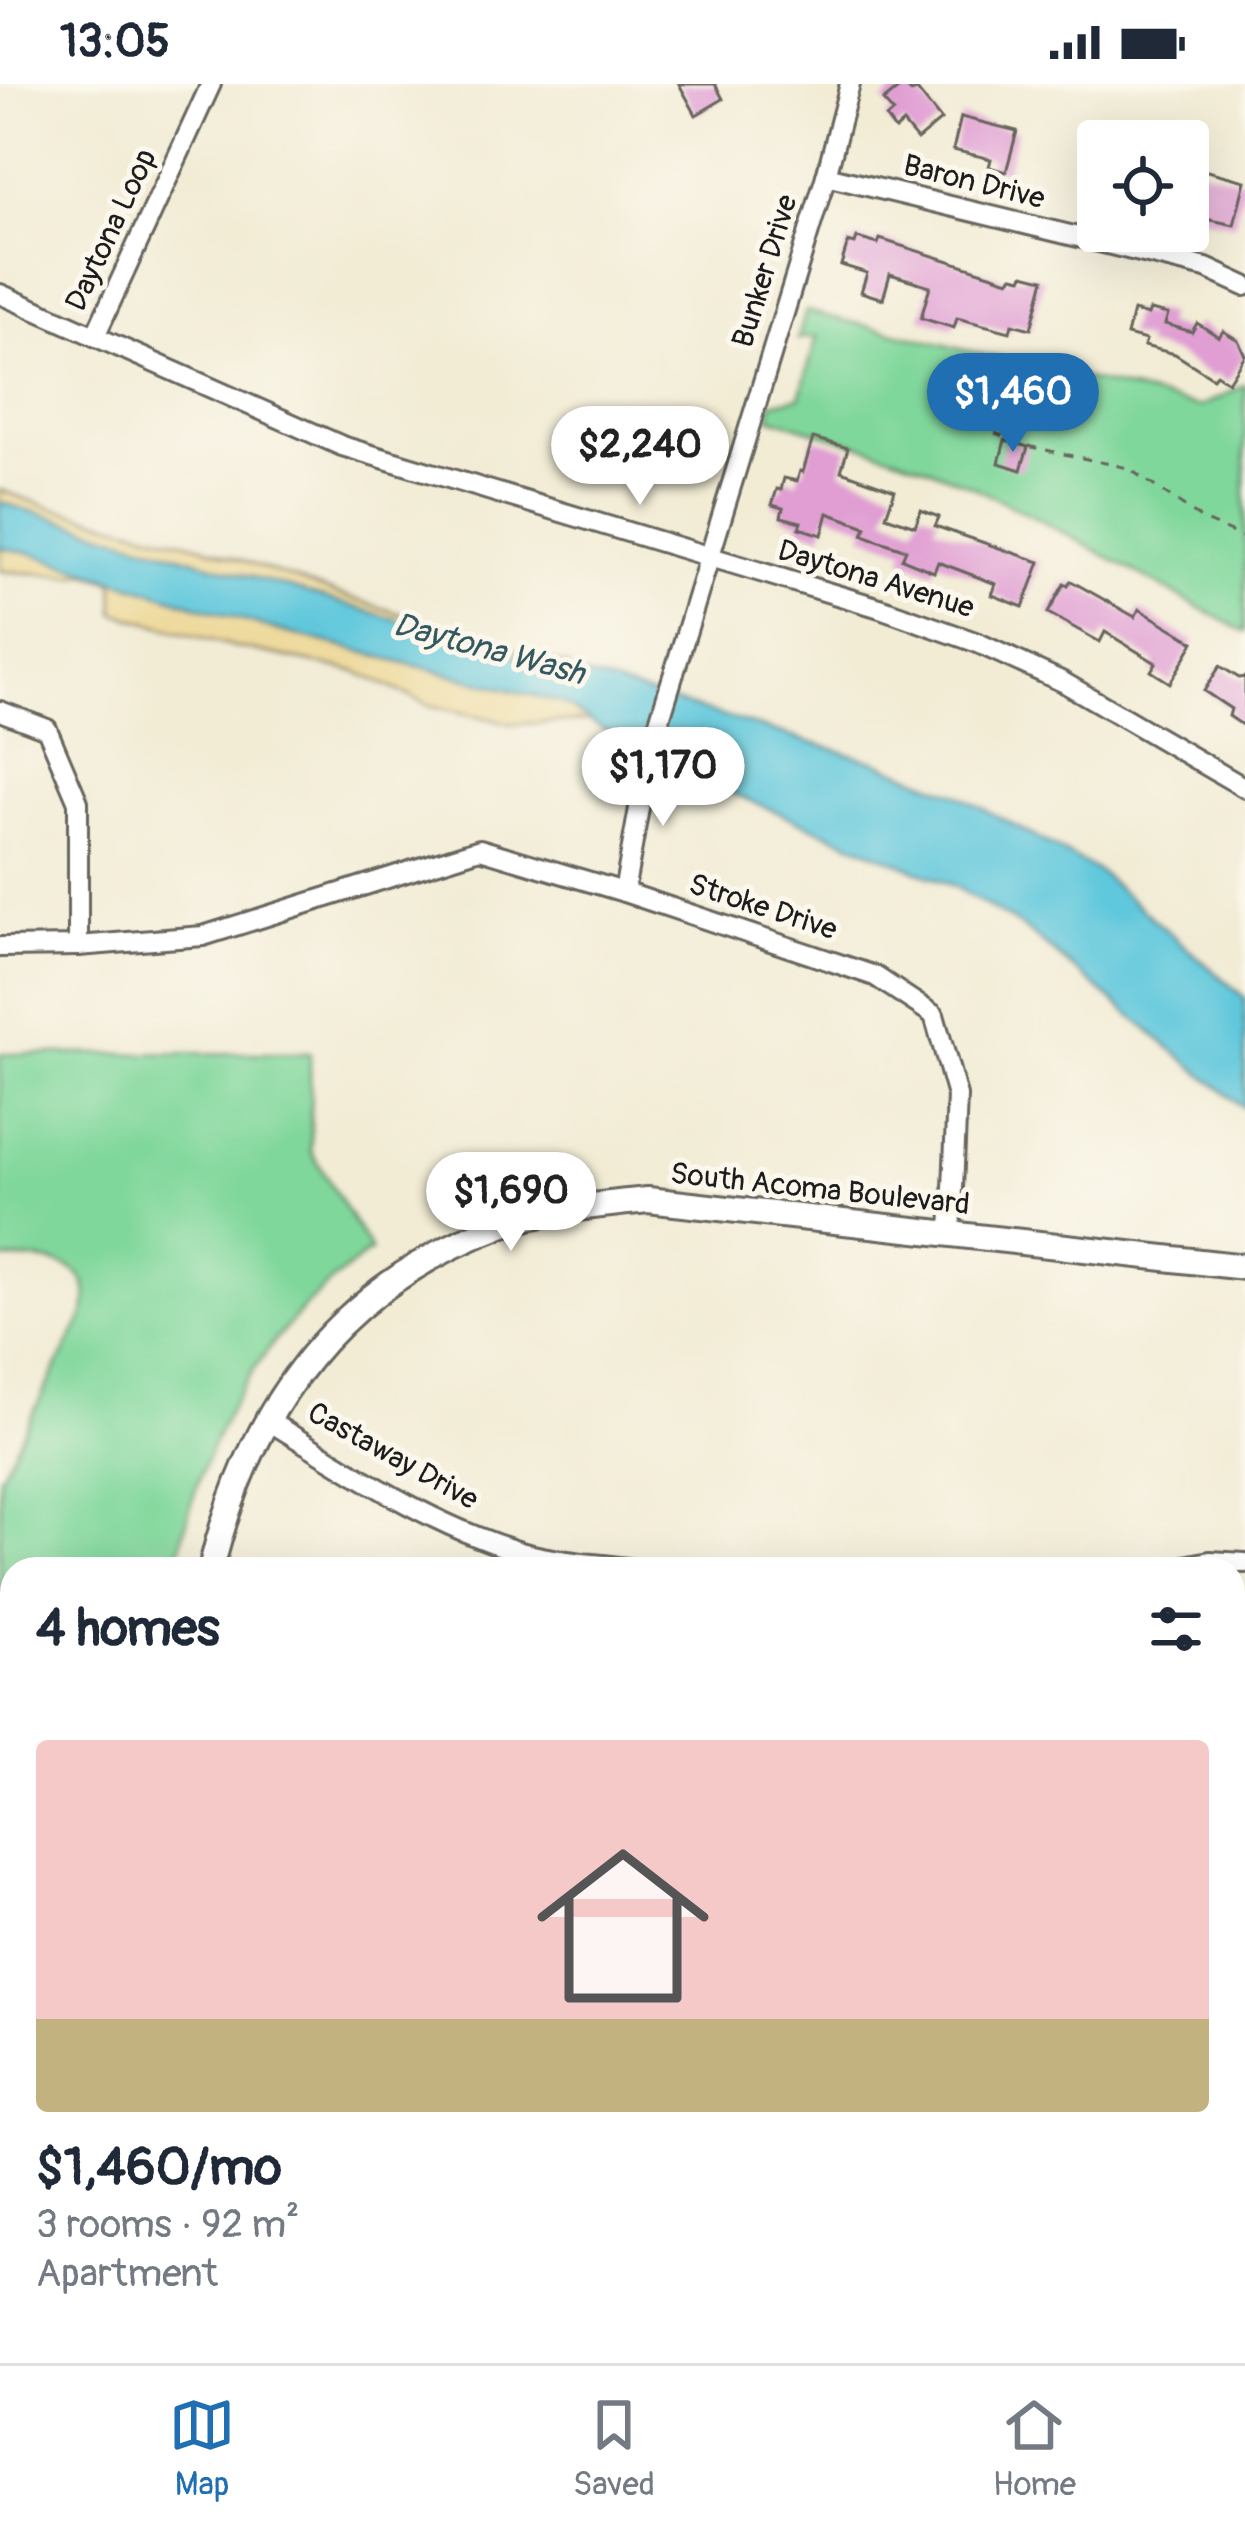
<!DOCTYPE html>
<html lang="en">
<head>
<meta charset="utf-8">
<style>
	body { margin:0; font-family:Pangolin,sans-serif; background:#f2f2f3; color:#1f2937; height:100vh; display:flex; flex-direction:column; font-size:45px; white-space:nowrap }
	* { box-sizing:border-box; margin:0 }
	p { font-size:39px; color:#747a83 }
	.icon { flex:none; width:66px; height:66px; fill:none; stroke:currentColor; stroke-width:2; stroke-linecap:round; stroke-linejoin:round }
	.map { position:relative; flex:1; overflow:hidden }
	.panel { position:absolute; left:0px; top:1473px; width:1245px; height:807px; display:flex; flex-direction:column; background:#fff; border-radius:36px 36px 0 0; box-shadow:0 12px 48px #0002 }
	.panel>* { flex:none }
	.tools { position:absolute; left:1077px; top:36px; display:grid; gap:24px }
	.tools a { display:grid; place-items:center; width:132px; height:132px; border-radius:12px; background:#fff; box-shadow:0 12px 48px #0002; font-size:60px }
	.price { position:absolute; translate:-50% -102px; padding:0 27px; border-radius:42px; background:#fff; color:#222; font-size:39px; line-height:78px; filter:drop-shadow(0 3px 6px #0008) }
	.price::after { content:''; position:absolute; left:50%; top:72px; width:36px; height:27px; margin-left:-18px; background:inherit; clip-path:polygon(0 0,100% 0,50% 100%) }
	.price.selected { background:#1f6fb2; color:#fff }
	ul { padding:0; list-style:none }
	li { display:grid; align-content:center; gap:24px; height:636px; padding:0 36px }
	li span { display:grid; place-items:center; height:372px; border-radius:12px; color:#555 }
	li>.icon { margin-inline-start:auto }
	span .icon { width:216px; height:216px; fill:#fffc; stroke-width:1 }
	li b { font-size:51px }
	h2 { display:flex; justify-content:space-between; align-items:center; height:144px; padding:0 36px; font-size:51px }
	.status { display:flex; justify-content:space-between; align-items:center; height:84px; padding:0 60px; background:#fff; direction:ltr }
	.status svg { height:33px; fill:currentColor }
	.tabs { display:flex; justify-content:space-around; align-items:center; height:168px; border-top:3px solid #e0e1e3; background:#fff; font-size:33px; color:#747a83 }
	.tabs a { display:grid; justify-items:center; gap:6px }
	.tabs .selected { color:#1f6fb2 }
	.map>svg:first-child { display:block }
</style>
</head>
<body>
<div class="status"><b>13:05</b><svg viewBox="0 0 49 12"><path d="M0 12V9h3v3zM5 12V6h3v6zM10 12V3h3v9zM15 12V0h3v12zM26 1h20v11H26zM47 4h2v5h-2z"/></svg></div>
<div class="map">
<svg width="1245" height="2279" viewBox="0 0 1245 2279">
	<rect width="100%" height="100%" fill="#fbf7ec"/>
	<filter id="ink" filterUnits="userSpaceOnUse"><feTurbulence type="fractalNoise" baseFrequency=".00833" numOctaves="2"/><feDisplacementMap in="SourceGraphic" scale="24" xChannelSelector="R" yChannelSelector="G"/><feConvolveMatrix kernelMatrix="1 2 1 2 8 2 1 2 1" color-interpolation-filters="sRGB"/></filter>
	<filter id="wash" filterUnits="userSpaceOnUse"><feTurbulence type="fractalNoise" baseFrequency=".004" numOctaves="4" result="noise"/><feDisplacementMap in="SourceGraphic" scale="48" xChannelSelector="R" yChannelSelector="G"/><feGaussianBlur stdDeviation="2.7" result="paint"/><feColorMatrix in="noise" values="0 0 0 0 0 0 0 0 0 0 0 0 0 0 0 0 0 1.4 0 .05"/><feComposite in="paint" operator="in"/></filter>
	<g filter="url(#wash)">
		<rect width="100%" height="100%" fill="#f2ecd5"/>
		<!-- green -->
		<g fill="#80d79b" stroke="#4e7a5c" stroke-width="3">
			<path d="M806,227L1200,323L1245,301V548C1150,499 1059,442 962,398C901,370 833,354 770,333L772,319L800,313L817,252L798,255Z"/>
			<path d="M310,969L311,1067L371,1167C263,1242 197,1356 177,1485H12V2011L0,2007V1392L83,1233C103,1172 39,1176 0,1175V970Z"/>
		</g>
		<!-- sand -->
		<path fill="#eeda9e" stroke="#857b5d" stroke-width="3" d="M0,406L49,423L199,461L337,510L569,582L553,595L594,616L587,637L513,640L429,621L357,588L235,563L115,529L114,498L87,489L74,492L0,487Z"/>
		<!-- water -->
		<path fill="#60c8dc" stroke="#3e727c" stroke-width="3" d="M0,418L877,678L957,710L1099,788L1245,914V1025L1025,845L954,802L648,674L562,619L261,542L27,468L0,464Z"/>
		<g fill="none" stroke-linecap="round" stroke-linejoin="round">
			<!-- stream -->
			<path stroke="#60c8dc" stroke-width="6" d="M0,2024L12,2029"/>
		</g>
		<g id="blocks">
			<!-- building -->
			<g fill="#e09ed3">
				<path d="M679,0H715L723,15L696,31Z"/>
				<path d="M904,0L911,8L917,6L941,36L917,56L903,39L895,46L886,34L893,28L883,17Z"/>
				<path d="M961,33L1017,47L1006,88L989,83L991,75L953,66Z"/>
				<path d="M1188,82L1245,97L1234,141L1188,131Z"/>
				<path d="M857,154L878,160L880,155L1009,196L1013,192L1022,194L1024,190L1044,195L1031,245L1012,240L1010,248L957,234L954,244L921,234L930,202L890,190L883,215L861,208L867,189L841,181L848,158L855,160Z"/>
				<path d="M1150,226L1168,230L1165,240L1192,248L1197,239L1219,253L1223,247L1238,256L1245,271L1228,298L1216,290L1213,294L1175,270L1144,262L1146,256L1127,251L1133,227L1148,231Z"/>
				<path d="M813,354L848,364L841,387L895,406L886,432L915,442L921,426L939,433L935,442L1040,478L1023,523L992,511L996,500L938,478L934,488L902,475L906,466L863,451L866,443L828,429L822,451L799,444L801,438L781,433L783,424L772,421L777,405L781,406L784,394L797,397L800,387L803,388Z"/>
				<path d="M1005,356L1028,363L1021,386L999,379Z"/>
				<path d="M1071,497L1135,533L1139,525L1194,558L1170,599L1151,587L1156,579L1105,548L1100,558L1048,529L1064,500L1068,502Z"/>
				<path d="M1220,582L1239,594L1245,593V643L1229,632L1231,625L1204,607Z"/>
			</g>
		</g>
	</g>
	<g filter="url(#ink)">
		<use href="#blocks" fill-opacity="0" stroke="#67655d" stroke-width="3"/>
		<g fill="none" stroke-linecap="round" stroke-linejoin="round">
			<defs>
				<path id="lane" d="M167,2268L182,2279"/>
				<g id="street">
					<path d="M826,92L1206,184L1245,202"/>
					<path d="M0,210L342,362L880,524L978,559L1063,598L1245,704"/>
					<path d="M95,252L211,0"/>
					<path d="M0,627L47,645L78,718V862"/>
					<path d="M624,808L648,674L826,92L850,0"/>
					<path d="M0,863L78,862L203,852L480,765L624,808L875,892L934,931L957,1012L951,1150"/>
					<path d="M267,1336C346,1384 424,1438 514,1466C551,1478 595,1479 634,1485"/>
					<path d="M1170,1485L1210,1477L1245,1479"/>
					<path d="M1233,1858L1245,1864"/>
					<path d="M0,2165L12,2189"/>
					<path d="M1233,2239L1245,2244"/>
				</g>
				<g id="secondary">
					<path d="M211,1485C251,1320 339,1201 502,1141C548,1125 600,1121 648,1116L1245,1183"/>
					<path d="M656,2268L680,2279"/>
					<path d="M42,2279L52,2268"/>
				</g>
			</defs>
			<!-- lane casing -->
			<use href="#lane" stroke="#67655d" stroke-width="15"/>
			<!-- street casing -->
			<use href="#street" stroke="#67655d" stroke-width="24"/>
			<!-- secondary casing -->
			<use href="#secondary" stroke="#67655d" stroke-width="30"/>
			<!-- path -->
			<path stroke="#67655d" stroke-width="3" stroke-dasharray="9 9" stroke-linecap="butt" d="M995,349L1032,363L1128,384L1205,437L1245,454"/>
			<!-- lane -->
			<use href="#lane" stroke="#fff" stroke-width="9"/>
			<!-- street -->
			<use href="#street" stroke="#fff" stroke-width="18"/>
			<!-- secondary -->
			<use href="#secondary" stroke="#fff" stroke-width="24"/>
		</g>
	</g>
	<g text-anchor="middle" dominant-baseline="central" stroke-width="10" stroke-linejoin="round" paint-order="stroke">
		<!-- street labels -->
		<g font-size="30" fill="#1c1c1c" stroke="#fbf7ec">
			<text transform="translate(974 98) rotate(14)">Baron Drive</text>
			<text transform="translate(111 146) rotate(-65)">Daytona Loop</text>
			<text transform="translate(765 187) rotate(-73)">Bunker Drive</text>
			<text transform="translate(876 495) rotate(17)">Daytona Avenue</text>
			<text transform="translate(763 823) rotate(18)">Stroke Drive</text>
			<text transform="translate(820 1105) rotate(6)">South Acoma Boulevard</text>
			<text transform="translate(393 1372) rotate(29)">Castaway Drive</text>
		</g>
		<!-- water labels -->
		<g font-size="33" font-style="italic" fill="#34585f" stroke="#fbf7ec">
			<text transform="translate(489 565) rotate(15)">Daytona Wash</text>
		</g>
	</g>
</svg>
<div class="tools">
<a><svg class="icon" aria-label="locate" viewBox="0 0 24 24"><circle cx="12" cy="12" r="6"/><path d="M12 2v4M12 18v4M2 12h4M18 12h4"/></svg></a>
</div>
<b class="price selected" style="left:1013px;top:371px">$1,460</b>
<b class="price" style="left:640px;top:424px">$2,240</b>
<b class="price" style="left:663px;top:745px">$1,170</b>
<b class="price" style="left:511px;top:1170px">$1,690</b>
<section class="panel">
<h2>4 homes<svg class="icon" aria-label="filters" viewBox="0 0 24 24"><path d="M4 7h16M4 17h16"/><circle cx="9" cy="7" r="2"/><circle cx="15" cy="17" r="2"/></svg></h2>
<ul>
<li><span style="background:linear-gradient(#f6c9c9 75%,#c2b280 0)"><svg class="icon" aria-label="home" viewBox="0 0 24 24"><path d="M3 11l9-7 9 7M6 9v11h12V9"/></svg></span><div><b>$1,460/mo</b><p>3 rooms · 92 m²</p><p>Apartment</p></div></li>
</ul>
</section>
</div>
<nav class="tabs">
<a class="selected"><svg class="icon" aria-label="map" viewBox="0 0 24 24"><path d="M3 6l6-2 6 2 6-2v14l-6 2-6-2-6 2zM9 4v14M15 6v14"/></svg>Map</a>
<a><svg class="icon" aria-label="saved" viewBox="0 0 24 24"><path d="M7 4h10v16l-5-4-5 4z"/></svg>Saved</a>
<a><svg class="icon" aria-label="home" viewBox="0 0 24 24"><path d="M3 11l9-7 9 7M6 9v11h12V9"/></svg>Home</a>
</nav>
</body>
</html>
